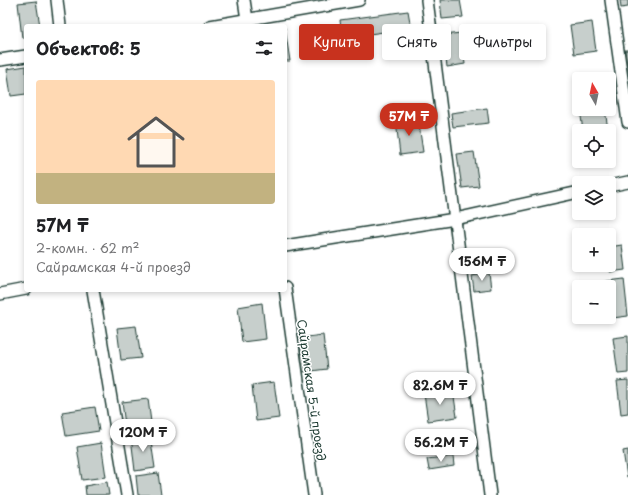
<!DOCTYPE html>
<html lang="ru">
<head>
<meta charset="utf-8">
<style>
	body { margin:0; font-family:"Playpen Sans",sans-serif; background:#f2f2f2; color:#202124; height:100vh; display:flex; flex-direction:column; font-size:15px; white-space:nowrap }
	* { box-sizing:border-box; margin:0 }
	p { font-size:13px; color:#757577 }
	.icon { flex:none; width:22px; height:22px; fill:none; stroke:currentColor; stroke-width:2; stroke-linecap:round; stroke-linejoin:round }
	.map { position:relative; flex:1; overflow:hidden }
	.sheet { position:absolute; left:24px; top:24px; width:263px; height:268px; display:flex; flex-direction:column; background:#fff; border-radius:4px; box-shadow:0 2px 6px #0003 }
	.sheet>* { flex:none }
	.banner { position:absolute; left:299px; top:24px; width:269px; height:36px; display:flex; gap:8px }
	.needle { width:26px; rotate:351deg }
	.buttons { position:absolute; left:572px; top:72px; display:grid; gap:8px }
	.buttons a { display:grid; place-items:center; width:44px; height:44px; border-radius:4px; background:#fff; box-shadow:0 2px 6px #0003; font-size:20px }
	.price { position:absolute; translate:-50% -34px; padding:0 9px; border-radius:14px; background:#fff; color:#222; font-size:13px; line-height:26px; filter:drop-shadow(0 1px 2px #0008) }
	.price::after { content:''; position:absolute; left:50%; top:24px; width:12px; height:9px; margin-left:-6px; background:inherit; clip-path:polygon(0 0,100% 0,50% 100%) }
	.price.selected { background:#c8321e; color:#fff }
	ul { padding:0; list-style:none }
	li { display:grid; align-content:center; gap:8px; height:212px; padding:0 12px }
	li+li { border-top:1px solid #e0e0e0 }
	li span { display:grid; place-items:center; height:124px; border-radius:4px; color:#555 }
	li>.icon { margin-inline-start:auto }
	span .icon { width:72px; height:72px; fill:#fffc; stroke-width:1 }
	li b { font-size:17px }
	h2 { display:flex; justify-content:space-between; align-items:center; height:48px; padding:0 12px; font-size:17px }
	.tag { padding:0 14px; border-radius:4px; background:#fff; box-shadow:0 2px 6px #0003; font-size:14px; line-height:36px }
	.tag.selected { background:#c8321e; color:#fff }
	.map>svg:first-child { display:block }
</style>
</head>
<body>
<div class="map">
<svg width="628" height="495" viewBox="0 0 628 495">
	<rect width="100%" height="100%" fill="#fff"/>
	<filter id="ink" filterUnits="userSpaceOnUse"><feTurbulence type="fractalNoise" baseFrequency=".025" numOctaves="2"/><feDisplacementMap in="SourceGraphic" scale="8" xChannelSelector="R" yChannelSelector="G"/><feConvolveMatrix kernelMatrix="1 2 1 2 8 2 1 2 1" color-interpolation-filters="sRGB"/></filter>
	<g filter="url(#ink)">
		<!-- building -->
		<g fill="#c7cfcc" stroke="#1f3d34">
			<path d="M440,0H460L463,17L442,19Z"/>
			<path d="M620,0H628V7L621,8Z"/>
			<path d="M36,1L40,26H26V38H22L18,3Z"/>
			<path d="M408,11L411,28L342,38L340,20Z"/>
			<path d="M592,22L596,51L574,54L570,25Z"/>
			<path d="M285,28L290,61H285Z"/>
			<path d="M461,33L465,64L447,67L443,35Z"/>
			<path d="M625,50H628V76Z"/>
			<path d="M26,66V94L11,96L7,69Z"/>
			<path d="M487,108L489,123L453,127L451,113Z"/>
			<path d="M580,109H605L608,130L583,131Z"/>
			<path d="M418,118L423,152L400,155L396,121Z"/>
			<path d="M474,152L479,186L462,188L457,154Z"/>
			<path d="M622,245L625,270L610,272L609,247Z"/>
			<path d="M489,273L491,289L474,291L472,276Z"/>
			<path d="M624,279L628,316L605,319L604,317H609V287H600V282Z"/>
			<path d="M262,303L266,339L242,342L238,307Z"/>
			<path d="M136,326L141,358L121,360L117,328Z"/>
			<path d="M323,335L327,369L303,372L299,338Z"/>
			<path d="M628,336V373L618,374L613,338Z"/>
			<path d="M628,380V413L621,414L617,381Z"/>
			<path d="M274,382L279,418L256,421L252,385Z"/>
			<path d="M453,390L457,417L428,421L424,394Z"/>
			<path d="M148,399L152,430L126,433L122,402Z"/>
			<path d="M95,407L99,431L66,436L62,412Z"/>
			<path d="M150,435L155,468L135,471L131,437Z"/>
			<path d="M101,443L106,477L82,480L77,447Z"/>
			<path d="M628,450V477H627L623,451Z"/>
			<path d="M453,456L454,466L429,470L427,459Z"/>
			<path d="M158,473L161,495H138L136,476Z"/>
			<path d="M107,482L109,495H86L85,486Z"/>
		</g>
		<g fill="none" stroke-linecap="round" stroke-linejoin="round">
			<defs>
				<g id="minor">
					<path d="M57,0L60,26"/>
					<path d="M244,0L248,26"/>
					<path d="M427,0L490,495"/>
					<path d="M611,0L628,122"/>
					<path d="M210,26L359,0"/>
					<path d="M0,60L26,56"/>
					<path d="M609,186L628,182"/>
					<path d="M285,246L455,219L579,192"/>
					<path d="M285,288L314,495"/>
					<path d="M93,290L127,495"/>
					<path d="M0,294L26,289"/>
				</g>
			</defs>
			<!-- minor casing -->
			<use href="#minor" stroke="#1f3d34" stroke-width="14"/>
			<!-- minor -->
			<use href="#minor" stroke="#fff" stroke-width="11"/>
		</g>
	</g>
	<g text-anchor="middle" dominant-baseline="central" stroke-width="3" stroke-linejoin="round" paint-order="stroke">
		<!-- street labels -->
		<g font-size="12" fill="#1f3d34" stroke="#fff">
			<text transform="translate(312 390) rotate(82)">Сайрамская 5-й проезд</text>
		</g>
	</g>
</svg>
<div class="buttons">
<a><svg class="needle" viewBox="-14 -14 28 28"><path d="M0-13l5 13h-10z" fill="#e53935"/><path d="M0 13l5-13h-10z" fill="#757577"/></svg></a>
<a><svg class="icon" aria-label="locate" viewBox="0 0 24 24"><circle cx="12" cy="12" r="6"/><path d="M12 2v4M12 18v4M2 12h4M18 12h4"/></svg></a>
<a><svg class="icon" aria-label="layers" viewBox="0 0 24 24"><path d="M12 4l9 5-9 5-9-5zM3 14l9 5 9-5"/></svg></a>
<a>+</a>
<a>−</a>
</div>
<b class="price selected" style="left:409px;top:137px">57M ₸</b>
<b class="price" style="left:482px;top:282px">156M ₸</b>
<b class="price" style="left:440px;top:406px">82.6M ₸</b>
<b class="price" style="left:143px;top:453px">120M ₸</b>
<b class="price" style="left:441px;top:463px">56.2M ₸</b>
<div class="banner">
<a class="tag selected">Купить</a>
<a class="tag">Снять</a>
<a class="tag">Фильтры</a>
</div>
<section class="sheet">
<h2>Объектов: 5<svg class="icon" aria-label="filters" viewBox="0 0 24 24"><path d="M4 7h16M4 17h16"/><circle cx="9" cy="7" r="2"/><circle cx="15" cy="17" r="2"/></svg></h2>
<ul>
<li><span style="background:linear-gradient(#ffd9b3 75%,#c2b280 0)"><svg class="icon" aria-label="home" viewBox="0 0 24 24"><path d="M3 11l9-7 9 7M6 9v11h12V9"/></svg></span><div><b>57M ₸</b><p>2-комн. · 62 m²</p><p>Сайрамская 4-й проезд</p></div></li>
</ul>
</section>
</div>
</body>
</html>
